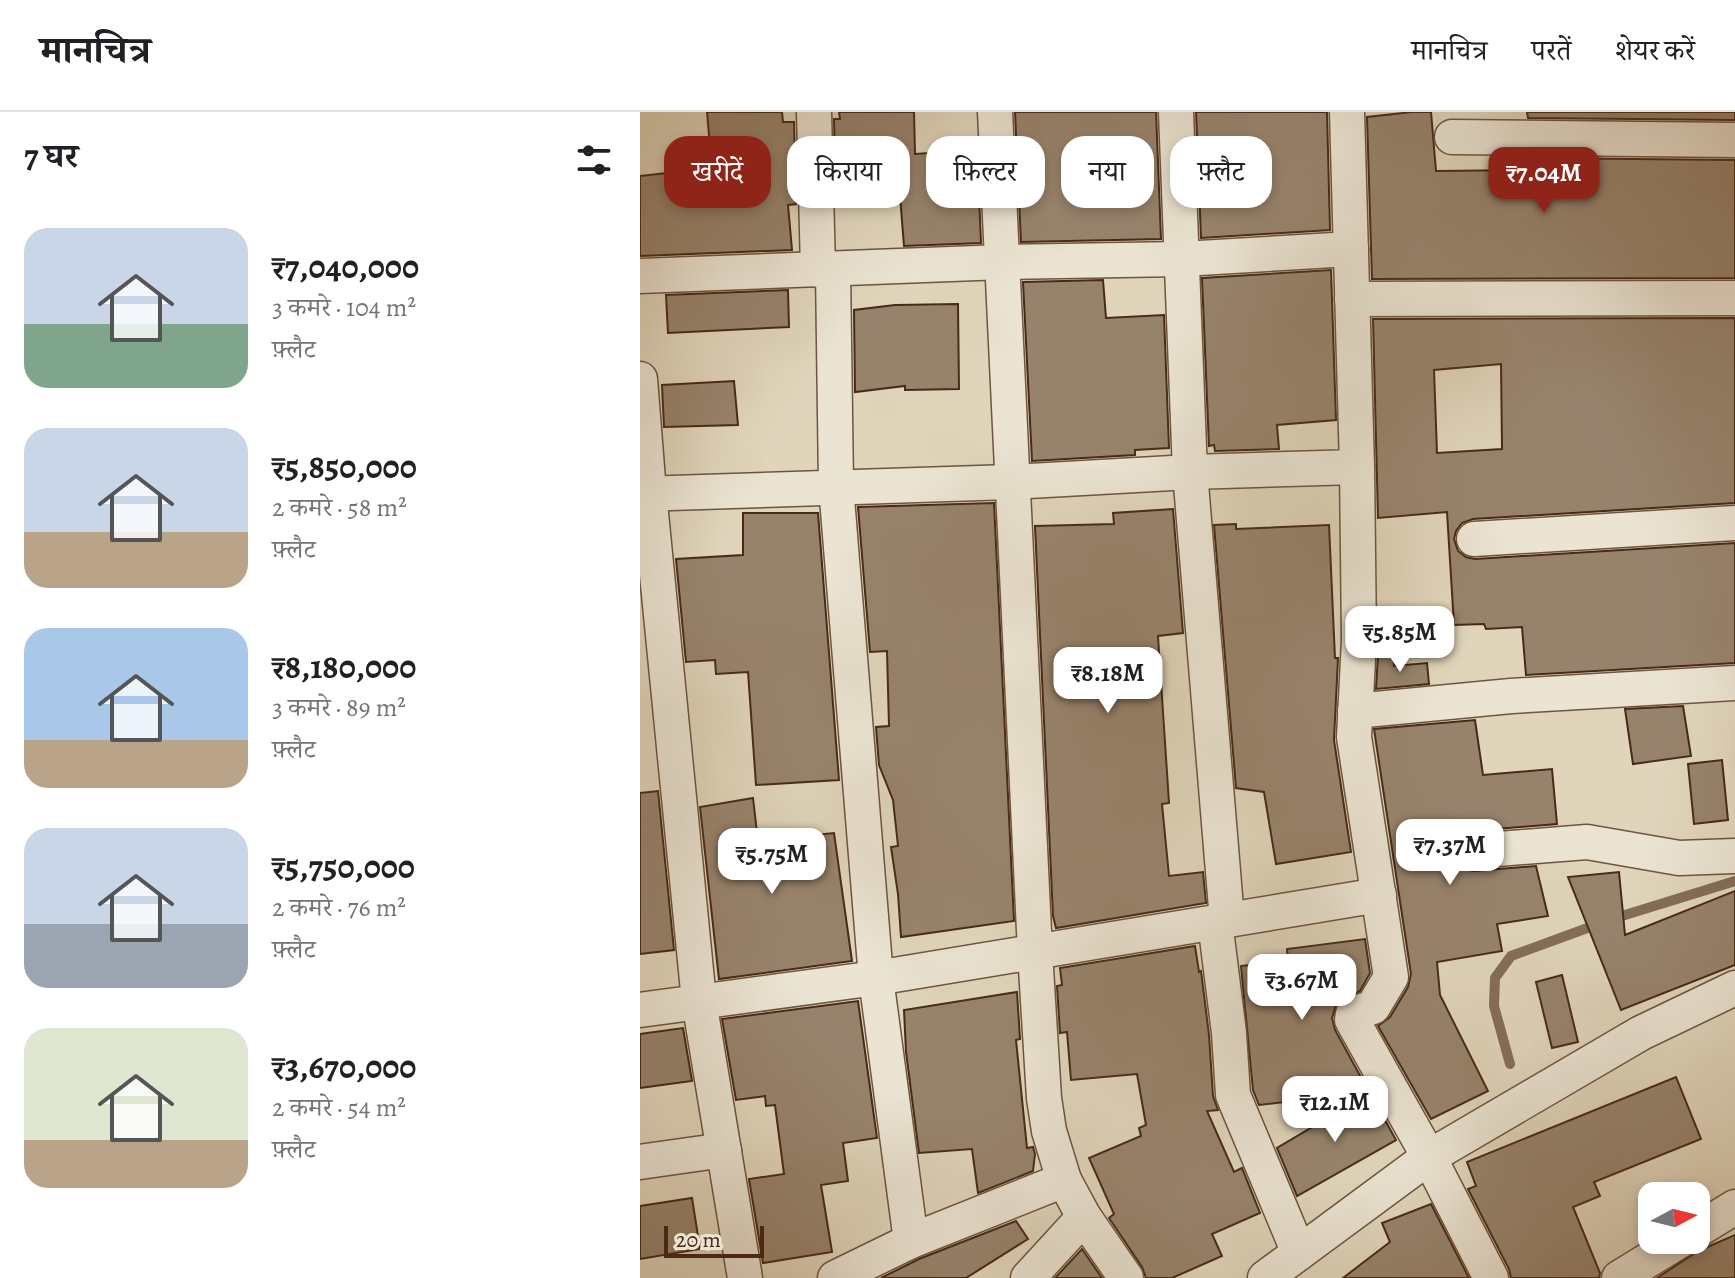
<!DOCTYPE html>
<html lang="hi">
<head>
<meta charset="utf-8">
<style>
	body { margin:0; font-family:Alegreya,"Noto Serif Devanagari",serif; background:#f6f6f6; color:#202124; height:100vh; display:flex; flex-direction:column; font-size:30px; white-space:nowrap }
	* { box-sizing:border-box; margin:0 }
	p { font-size:26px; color:#757577 }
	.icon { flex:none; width:44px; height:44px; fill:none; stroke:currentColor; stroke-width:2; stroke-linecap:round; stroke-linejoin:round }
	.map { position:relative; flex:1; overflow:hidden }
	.side { display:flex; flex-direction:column; background:#fff; width:640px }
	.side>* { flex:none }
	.guide { position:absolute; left:24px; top:24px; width:760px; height:72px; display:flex; gap:16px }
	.needle { width:52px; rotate:83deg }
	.fabs { position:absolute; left:998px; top:1070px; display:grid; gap:16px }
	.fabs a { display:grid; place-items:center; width:72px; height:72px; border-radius:16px; background:#fff; box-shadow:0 4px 12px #0003; font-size:40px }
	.scale { position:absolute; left:24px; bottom:20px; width:100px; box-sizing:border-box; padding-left:8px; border:4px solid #482a17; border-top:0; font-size:22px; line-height:28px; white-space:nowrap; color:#482a17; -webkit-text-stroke:6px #ebe4d3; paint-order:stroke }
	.price { position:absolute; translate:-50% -68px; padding:0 18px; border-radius:16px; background:#fff; color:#222; font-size:26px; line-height:52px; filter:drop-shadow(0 2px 4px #0008) }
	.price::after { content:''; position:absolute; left:50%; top:48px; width:24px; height:18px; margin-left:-12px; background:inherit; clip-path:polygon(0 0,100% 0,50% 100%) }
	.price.selected { background:#8f2418; color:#fff }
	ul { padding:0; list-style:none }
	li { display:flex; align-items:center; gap:24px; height:200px; padding:0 24px }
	li span { display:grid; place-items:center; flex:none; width:224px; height:160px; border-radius:24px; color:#555 }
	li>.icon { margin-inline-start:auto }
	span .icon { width:96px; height:96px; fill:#fffc; stroke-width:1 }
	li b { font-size:34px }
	h2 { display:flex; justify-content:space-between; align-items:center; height:96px; padding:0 24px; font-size:34px }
	.chip { padding:0 28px; border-radius:24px; background:#fff; box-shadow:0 4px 12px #0003; font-size:28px; line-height:72px }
	.chip.selected { background:#8f2418; color:#fff }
	header { display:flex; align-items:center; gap:48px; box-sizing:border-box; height:112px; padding:0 40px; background:#fff; border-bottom:2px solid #e0e0e0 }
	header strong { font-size:38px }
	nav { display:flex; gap:44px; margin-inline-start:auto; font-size:28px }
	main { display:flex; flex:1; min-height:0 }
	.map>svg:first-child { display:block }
</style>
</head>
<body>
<header>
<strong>मानचित्र</strong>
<nav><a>मानचित्र</a><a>परतें</a><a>शेयर करें</a></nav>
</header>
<main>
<section class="side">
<h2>7 घर<svg class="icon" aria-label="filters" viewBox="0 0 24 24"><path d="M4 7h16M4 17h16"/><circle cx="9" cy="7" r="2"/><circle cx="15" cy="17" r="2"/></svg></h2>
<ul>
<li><span style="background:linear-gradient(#c9d6e8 60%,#7fa58c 0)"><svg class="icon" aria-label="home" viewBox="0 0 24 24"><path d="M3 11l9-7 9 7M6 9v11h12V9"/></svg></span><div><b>₹7,040,000</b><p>3 कमरे · 104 m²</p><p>फ़्लैट</p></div></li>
<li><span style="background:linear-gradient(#c9d6e8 65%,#b9a48a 0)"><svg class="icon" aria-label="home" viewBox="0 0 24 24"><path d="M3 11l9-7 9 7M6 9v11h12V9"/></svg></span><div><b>₹5,850,000</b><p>2 कमरे · 58 m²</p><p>फ़्लैट</p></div></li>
<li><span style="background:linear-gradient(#a9c7e8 70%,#b9a48a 0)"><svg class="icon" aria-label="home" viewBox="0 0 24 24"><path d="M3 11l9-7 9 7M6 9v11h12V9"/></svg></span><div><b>₹8,180,000</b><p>3 कमरे · 89 m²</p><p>फ़्लैट</p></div></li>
<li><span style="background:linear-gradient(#c9d6e8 60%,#9aa5b1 0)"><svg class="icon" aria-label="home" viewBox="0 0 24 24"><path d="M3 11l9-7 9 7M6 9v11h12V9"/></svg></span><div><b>₹5,750,000</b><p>2 कमरे · 76 m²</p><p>फ़्लैट</p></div></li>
<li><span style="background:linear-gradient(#dfe7d0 70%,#b9a48a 0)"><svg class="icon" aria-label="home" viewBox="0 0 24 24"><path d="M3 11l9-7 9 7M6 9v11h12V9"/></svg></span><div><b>₹3,670,000</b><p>2 कमरे · 54 m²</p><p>फ़्लैट</p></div></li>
</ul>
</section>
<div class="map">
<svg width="1095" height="1166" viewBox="0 0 1095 1166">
	<rect width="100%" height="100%" fill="#e0d5bb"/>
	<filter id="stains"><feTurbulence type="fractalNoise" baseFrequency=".0025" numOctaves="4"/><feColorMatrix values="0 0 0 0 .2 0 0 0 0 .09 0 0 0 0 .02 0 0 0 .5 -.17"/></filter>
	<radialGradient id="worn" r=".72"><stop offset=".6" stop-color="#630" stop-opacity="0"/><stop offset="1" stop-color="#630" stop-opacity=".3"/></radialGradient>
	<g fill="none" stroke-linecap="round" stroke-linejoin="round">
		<!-- stream -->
		<path stroke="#846e58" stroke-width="10" d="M870,952L854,894L855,866L871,844L972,807L1095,769"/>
	</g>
	<!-- building -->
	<g fill="#97836c" stroke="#482a17" stroke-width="2" fill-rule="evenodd">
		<path d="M67,0H142L143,10H154L156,92L148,93L152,138L0,144V64L72,56Z"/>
		<path d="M199,0H274L275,42L337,38L341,131L264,134L260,84L196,89L194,7H200Z"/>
		<path d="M375,0H516L521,127L381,130Z"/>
		<path d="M556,0H687L690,118L561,126Z"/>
		<path d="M772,0H791L796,59L893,58L892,46L1095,48V166L732,167L727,5Z"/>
		<path d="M887,0H1095V8L888,6Z"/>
		<path d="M691,158L696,308L637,313L639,337L575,339L574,333L569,334L562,166Z"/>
		<path d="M463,168L466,206L524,203L529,336L495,338V343L392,349L383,170Z"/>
		<path d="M148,178L149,215L28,221L26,183Z"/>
		<path d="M318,192L319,277L265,278V274L215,280L214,198L255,193Z"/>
		<path d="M1095,206V391L833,407L822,411L816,419L814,427L818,439L826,445L835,447L1095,431V551L886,563L882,515L846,517L844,512L814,513L807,400L738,406L733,207ZM861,252L862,337L797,341L794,258Z"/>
		<path d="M94,269L98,313L24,315L22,273Z"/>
		<path d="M354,391L374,809L261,825L258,782L251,735L258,734L253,688L239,653L236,615L249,614L247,539L230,540L218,395Z"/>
		<path d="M533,397L543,521L518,524L529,691L522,692L529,764L563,760L566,791L416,816L413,804L395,414L474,412L473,401Z"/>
		<path d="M103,401H178L199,668L116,673L108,560L76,562L75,548L46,550L36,447L103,443Z"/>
		<path d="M596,412V417L689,413L695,546H698L694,628L711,740L636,752L624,680L596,676L574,413Z"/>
		<path d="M754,542V554L787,551L789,572L736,577L738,543Z"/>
		<path d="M1043,594L1051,644L993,652L985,597Z"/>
		<path d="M835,608L843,663L912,657L917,712L831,719L822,722L815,731L813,741L816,750L824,757L834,759L896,754L908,804L857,812L862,839L797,850L800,883L848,979L791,1007L738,914L750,905L768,875L771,862L734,617Z"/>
		<path d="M1082,648L1088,708L1054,712L1048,652Z"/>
		<path d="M18,679L34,838L0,842V681Z"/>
		<path d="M113,686L118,729L194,721L212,849L79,867L60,695Z"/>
		<path d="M979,760L985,823L1095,779V853L981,898L928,765Z"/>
		<path d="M725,827L730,861L720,879L697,890L692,906L695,918L729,980L619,993L613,978L601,854L648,848L647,837Z"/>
		<path d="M555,834L559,860L561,859L569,923L573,984L578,998L567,999L594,1060L602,1056L620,1101L572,1122L582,1144L532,1166H506L502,1155L469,1106L474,1102L449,1046L501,1024L499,1016L506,1013L497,962L431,968L427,920L420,921L417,874L422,873L420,856Z"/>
		<path d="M922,863L938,930L912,936L896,870Z"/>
		<path d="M377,880L380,927L376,928L387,1036L393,1035L395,1042L393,1059L338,1081L332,1037L279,1041L266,940L264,898Z"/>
		<path d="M218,889L237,1026L203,1031L208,1069L181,1073L192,1140L123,1151L109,1067L144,1062L135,993L126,994L125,984L96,988L82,907Z"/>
		<path d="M43,916L52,969L0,976V922Z"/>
		<path d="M1036,965L1061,1027L954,1070L960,1084L933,1095L960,1161L959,1166H871L869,1157L828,1077L836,1074L827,1050Z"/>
		<path d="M730,981L756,1028L657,1084L637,1036Z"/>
		<path d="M52,1086L60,1137L0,1147V1094Z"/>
		<path d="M791,1092L829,1166H703L750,1130L742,1111Z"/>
		<path d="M376,1109L388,1127L326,1166H241L279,1147Z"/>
		<path d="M1095,1123V1166H1017L1058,1139Z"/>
		<path d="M442,1137L462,1166H415Z"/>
	</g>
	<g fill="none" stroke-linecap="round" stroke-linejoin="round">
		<defs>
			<g id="minor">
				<path d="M174,0L178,158"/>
				<path d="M355,0L395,840L404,986L409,1019L424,1068L444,1105L486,1166"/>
				<path d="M536,0L550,360L587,808"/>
				<path d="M812,25L1095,28"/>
				<path d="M193,158L196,374L236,866L271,1129"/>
				<path d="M0,164L363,150L542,147L711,137"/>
				<path d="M712,187L1095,186"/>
				<path d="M0,267L9,381L59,889L105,1166"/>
				<path d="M717,355L719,528L714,625L751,865L733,895L713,902L712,908L789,1045L851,1166"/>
				<path d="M0,382L371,370L550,360L717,355L707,0"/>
				<path d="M834,427L1095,411"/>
				<path d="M715,599L871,584L1095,571"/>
				<path d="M833,739L947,730L1039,746L1095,744"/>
				<path d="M575,810L589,921L593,983L659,1141"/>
				<path d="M0,898L236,866L739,783"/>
				<path d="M0,1050L84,1038"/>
				<path d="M1056,1119L1095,1095"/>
				<path d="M195,1166L271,1129L424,1068"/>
				<path d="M388,1166L444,1105"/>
				<path d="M625,1166L789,1045L1001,921L1095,876"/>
				<path d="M979,1166L1041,1128"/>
			</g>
		</defs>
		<!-- minor casing -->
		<use href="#minor" stroke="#6e5540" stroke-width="37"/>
		<!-- minor -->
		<use href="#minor" stroke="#ebe4d3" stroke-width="34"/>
	</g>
	<rect width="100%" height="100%" filter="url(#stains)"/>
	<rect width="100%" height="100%" fill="url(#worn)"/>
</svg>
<div class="fabs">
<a><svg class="needle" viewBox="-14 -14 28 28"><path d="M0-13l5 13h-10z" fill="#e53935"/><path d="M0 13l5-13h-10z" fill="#757577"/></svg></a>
</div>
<div class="scale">20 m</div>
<b class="price selected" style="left:904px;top:103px">₹7.04M</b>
<b class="price" style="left:760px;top:562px">₹5.85M</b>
<b class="price" style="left:468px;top:603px">₹8.18M</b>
<b class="price" style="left:810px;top:775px">₹7.37M</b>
<b class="price" style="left:132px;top:784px">₹5.75M</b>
<b class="price" style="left:662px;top:910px">₹3.67M</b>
<b class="price" style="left:695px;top:1032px">₹12.1M</b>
<div class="guide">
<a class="chip selected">खरीदें</a>
<a class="chip">किराया</a>
<a class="chip">फ़िल्टर</a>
<a class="chip">नया</a>
<a class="chip">फ़्लैट</a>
</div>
</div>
</main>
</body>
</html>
